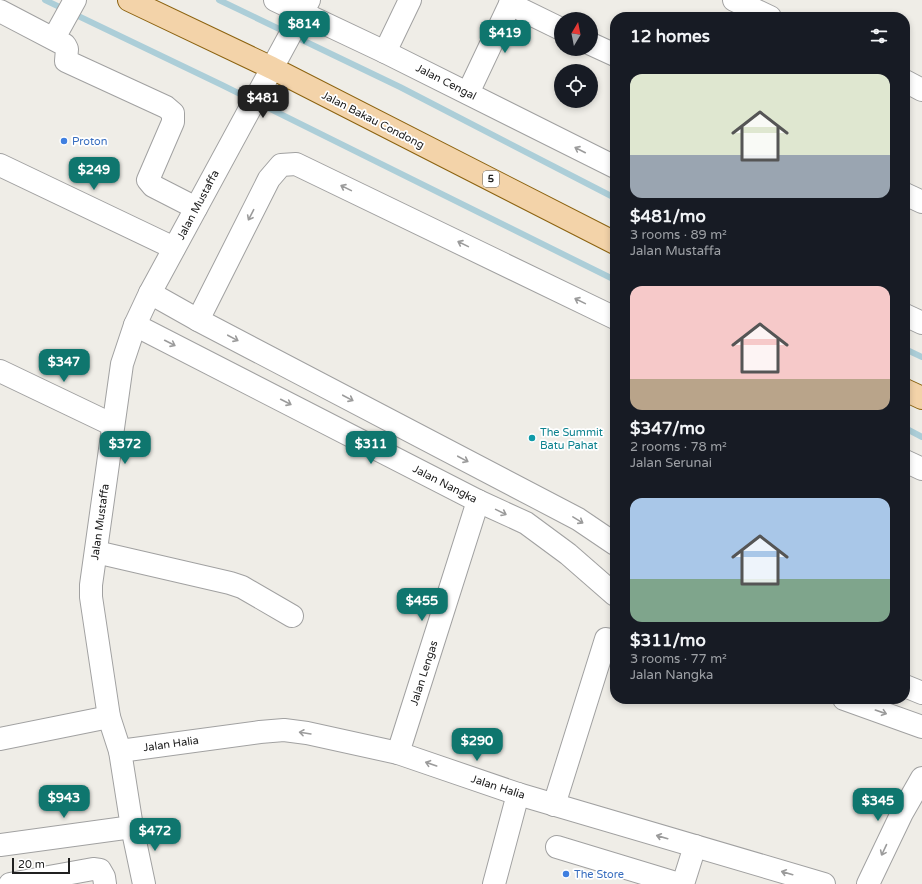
<!DOCTYPE html>
<html lang="en">
<head>
<meta charset="utf-8">
<style>
	body { margin:0; font-family:"Varela Round",sans-serif; background:#242831; color:#f1f3f6; height:100vh; display:flex; flex-direction:column; font-size:15px; white-space:nowrap }
	* { box-sizing:border-box; margin:0 }
	p { font-size:13px; color:#9ea1a6 }
	.icon { flex:none; width:22px; height:22px; fill:none; stroke:currentColor; stroke-width:2; stroke-linecap:round; stroke-linejoin:round }
	.map { position:relative; flex:1; overflow:hidden }
	.details { position:absolute; left:610px; top:12px; width:300px; height:692px; display:flex; flex-direction:column; background:#171b24; border-radius:16px; box-shadow:0 2px 6px #0003 }
	.details>* { flex:none }
	.needle { width:26px; rotate:10deg }
	.controls { position:absolute; left:554px; top:12px; display:grid; gap:8px }
	.controls a { display:grid; place-items:center; width:44px; height:44px; border-radius:50%; background:#171b24; box-shadow:0 2px 6px #0003; font-size:20px }
	.scale { position:absolute; left:12px; bottom:10px; width:58px; box-sizing:border-box; padding-left:4px; border:2px solid #202020; border-top:0; font-size:11px; line-height:14px; white-space:nowrap; color:#202020; -webkit-text-stroke:3px #fff; paint-order:stroke }
	.price { position:absolute; translate:-50% -34px; padding:0 9px; border-radius:8px; background:#0f766e; color:#fff; font-size:13px; line-height:26px; filter:drop-shadow(0 1px 2px #0008) }
	.price::after { content:''; position:absolute; left:50%; top:24px; width:12px; height:9px; margin-left:-6px; background:inherit; clip-path:polygon(0 0,100% 0,50% 100%) }
	.price.on { background:#222; color:#fff }
	ul { padding:0; list-style:none }
	li { display:grid; align-content:center; gap:8px; height:212px; padding:0 20px }
	li span { display:grid; place-items:center; height:124px; border-radius:12px; color:#555 }
	li>.icon { margin-inline-start:auto }
	span .icon { width:72px; height:72px; fill:#fffc; stroke-width:1 }
	li b { font-size:17px }
	h2 { display:flex; justify-content:space-between; align-items:center; height:48px; padding:0 20px; font-size:17px }
	.map>svg:first-child { display:block }
</style>
</head>
<body>
<div class="map">
<svg width="922" height="884" viewBox="0 0 922 884">
	<rect width="100%" height="100%" fill="#efede7"/>
	<g fill="none" stroke-linecap="round" stroke-linejoin="round">
		<!-- stream -->
		<g stroke="#acced8" stroke-width="6">
			<path d="M45,0L222,85L615,280"/>
			<path d="M219,0L400,87L615,198"/>
			<path d="M905,349L922,357"/>
			<path d="M905,428L922,437"/>
		</g>
		<defs>
			<g id="minor">
				<path d="M275,0L385,52L615,167"/>
				<path d="M734,0L770,17"/>
				<path d="M510,4L561,29"/>
				<path d="M0,11L65,45L67,49L66,61L166,107L173,113V122L148,180L153,186L196,208"/>
				<path d="M54,38L75,0"/>
				<path d="M591,44L615,55"/>
				<path d="M385,52L410,0"/>
				<path d="M905,81L922,90"/>
				<path d="M468,93L512,0"/>
				<path d="M0,165L174,248"/>
				<path d="M905,194L922,202"/>
				<path d="M150,293L198,320L578,519L615,544"/>
				<path d="M905,315L922,323"/>
				<path d="M198,320L269,179L281,165L296,164L615,318"/>
				<path d="M135,325L478,501L526,523L568,554L615,595"/>
				<path d="M0,371L113,425"/>
				<path d="M905,461L922,469"/>
				<path d="M96,552L230,583L242,587L292,616"/>
				<path d="M905,686L922,693"/>
				<path d="M844,699L922,727"/>
				<path d="M0,739L109,717"/>
				<path d="M120,751L260,732L284,730L307,733L398,753L518,794L824,884"/>
				<path d="M398,753L478,501"/>
				<path d="M554,805L606,639"/>
				<path d="M0,845L132,827"/>
				<path d="M557,847L679,884"/>
				<path d="M10,884L93,869L100,870L104,877L105,884"/>
				<path d="M144,884L132,827L120,751L109,717L91,597V585L122,364L135,325L150,293L309,0"/>
				<path d="M494,884L518,794"/>
				<path d="M683,884L695,846"/>
				<path d="M868,884L902,813L922,778"/>
			</g>
			<g id="major">
				<path d="M129,0L272,68L615,243"/>
				<path d="M905,390L922,398"/>
			</g>
		</defs>
		<!-- minor casing -->
		<use href="#minor" stroke="#a1a1a1" stroke-width="24"/>
		<!-- major casing -->
		<use href="#major" stroke="#8c6310" stroke-width="24"/>
		<!-- minor -->
		<use href="#minor" stroke="#fff" stroke-width="22"/>
		<!-- major -->
		<use href="#major" stroke="#f3d3a9" stroke-width="22"/>
	</g>
	<!-- one-way arrows -->
	<defs><path id="oneway-shaft" d="M-6 0H5M1.5-3L5.5 0L1.5 3" fill="none" stroke-width="1.6" stroke-linecap="round" stroke-linejoin="round"/></defs>
	<g stroke="#9b9b9b">
		<use href="#oneway-shaft" transform="translate(580 150) rotate(-153)"/>
		<use href="#oneway-shaft" transform="translate(346 188) rotate(-154)"/>
		<use href="#oneway-shaft" transform="translate(251 215) rotate(117)"/>
		<use href="#oneway-shaft" transform="translate(463 244) rotate(-154)"/>
		<use href="#oneway-shaft" transform="translate(580 301) rotate(-154)"/>
		<use href="#oneway-shaft" transform="translate(233 338) rotate(28)"/>
		<use href="#oneway-shaft" transform="translate(170 343) rotate(27)"/>
		<use href="#oneway-shaft" transform="translate(348 398) rotate(28)"/>
		<use href="#oneway-shaft" transform="translate(286 402) rotate(27)"/>
		<use href="#oneway-shaft" transform="translate(463 459) rotate(28)"/>
		<use href="#oneway-shaft" transform="translate(501 512) rotate(26)"/>
		<use href="#oneway-shaft" transform="translate(578 520) rotate(31)"/>
		<use href="#oneway-shaft" transform="translate(881 712) rotate(19)"/>
		<use href="#oneway-shaft" transform="translate(305 733) rotate(-171)"/>
		<use href="#oneway-shaft" transform="translate(431 764) rotate(-161)"/>
		<use href="#oneway-shaft" transform="translate(662 837) rotate(-164)"/>
		<use href="#oneway-shaft" transform="translate(884 850) rotate(115)"/>
		<use href="#oneway-shaft" transform="translate(787 873) rotate(-164)"/>
	</g>
	<!-- markers -->
	<g fill="#3f7fe0" stroke="#fff" stroke-width="1.5">
		<circle cx="64" cy="141" r="4"/>
		<circle cx="566" cy="874" r="4"/>
	</g>
	<circle fill="#0f9aa8" stroke="#fff" stroke-width="1.5" cx="532" cy="438" r="4"/>
	<g text-anchor="middle" dominant-baseline="central" stroke-width="3.5" stroke-linejoin="round" paint-order="stroke">
		<!-- shield labels -->
		<rect fill="#fff" stroke="#636363" stroke-width="1" x="483" y="171" width="16" height="16" rx="3"/>
		<g font-size="10" font-weight="bold" fill="#202020">
			<text x="491" y="179">5</text>
		</g>
		<!-- street labels -->
		<g font-size="11" fill="#202020" stroke="#fff">
			<text transform="translate(446 82) rotate(27)">Jalan Cengal</text>
			<text transform="translate(373 120) rotate(27)">Jalan Bakau Condong</text>
			<text transform="translate(198 205) rotate(-62)">Jalan Mustaffa</text>
			<text transform="translate(445 484) rotate(27)">Jalan Nangka</text>
			<text transform="translate(100 522) rotate(-82)">Jalan Mustaffa</text>
			<text transform="translate(424 673) rotate(-72)">Jalan Lengas</text>
			<text transform="translate(171 744) rotate(-8)">Jalan Halia</text>
			<text transform="translate(498 787) rotate(18)">Jalan Halia</text>
		</g>
		<!-- shop labels -->
		<g font-size="11" fill="#366cbe" stroke="#fff" text-anchor="start">
			<text x="72" y="141">Proton</text>
			<text x="574" y="874">The Store</text>
		</g>
		<!-- culture labels -->
		<g font-size="11" fill="#0d838f" stroke="#fff" text-anchor="start">
			<text x="540" y="432">The Summit<tspan x="540" dy="13">Batu Pahat</tspan></text>
		</g>
	</g>
</svg>
<div class="controls">
<a><svg class="needle" viewBox="-14 -14 28 28"><path d="M0-13l5 13h-10z" fill="#e53935"/><path d="M0 13l5-13h-10z" fill="#9ea1a6"/></svg></a>
<a><svg class="icon" aria-label="locate" viewBox="0 0 24 24"><circle cx="12" cy="12" r="6"/><path d="M12 2v4M12 18v4M2 12h4M18 12h4"/></svg></a>
</div>
<div class="scale">20 m</div>
<b class="price" style="left:304px;top:45px">$814</b>
<b class="price" style="left:505px;top:54px">$419</b>
<b class="price on" style="left:263px;top:119px">$481</b>
<b class="price" style="left:94px;top:191px">$249</b>
<b class="price" style="left:64px;top:383px">$347</b>
<b class="price" style="left:125px;top:465px">$372</b>
<b class="price" style="left:371px;top:465px">$311</b>
<b class="price" style="left:422px;top:622px">$455</b>
<b class="price" style="left:477px;top:762px">$290</b>
<b class="price" style="left:64px;top:819px">$943</b>
<b class="price" style="left:878px;top:822px">$345</b>
<b class="price" style="left:155px;top:852px">$472</b>
<section class="details">
<h2>12 homes<svg class="icon" aria-label="filters" viewBox="0 0 24 24"><path d="M4 7h16M4 17h16"/><circle cx="9" cy="7" r="2"/><circle cx="15" cy="17" r="2"/></svg></h2>
<ul>
<li><span style="background:linear-gradient(#dfe7d0 65%,#9aa5b1 0)"><svg class="icon" aria-label="home" viewBox="0 0 24 24"><path d="M3 11l9-7 9 7M6 9v11h12V9"/></svg></span><div><b>$481/mo</b><p>3 rooms · 89 m²</p><p>Jalan Mustaffa</p></div></li>
<li><span style="background:linear-gradient(#f6c9c9 75%,#b9a48a 0)"><svg class="icon" aria-label="home" viewBox="0 0 24 24"><path d="M3 11l9-7 9 7M6 9v11h12V9"/></svg></span><div><b>$347/mo</b><p>2 rooms · 78 m²</p><p>Jalan Serunai</p></div></li>
<li><span style="background:linear-gradient(#a9c7e8 65%,#7fa58c 0)"><svg class="icon" aria-label="home" viewBox="0 0 24 24"><path d="M3 11l9-7 9 7M6 9v11h12V9"/></svg></span><div><b>$311/mo</b><p>3 rooms · 77 m²</p><p>Jalan Nangka</p></div></li>
</ul>
</section>
</div>
</body>
</html>
